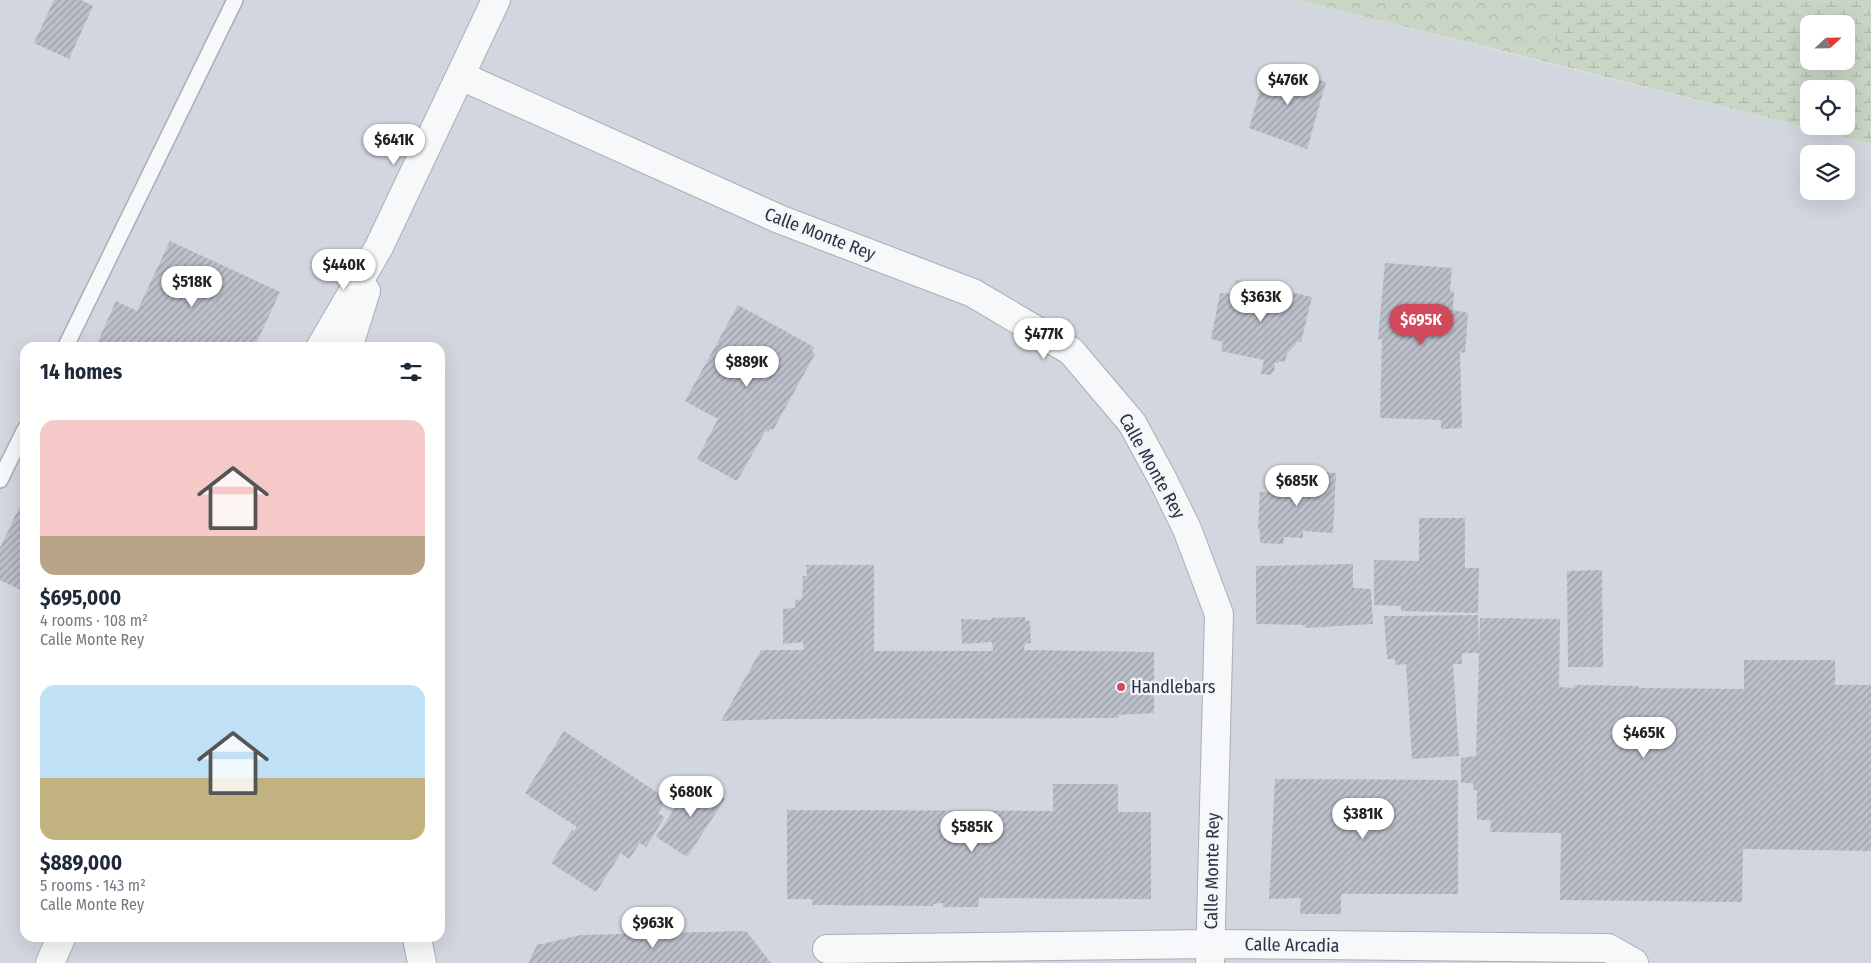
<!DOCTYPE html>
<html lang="en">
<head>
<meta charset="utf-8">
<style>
	body { margin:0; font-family:"Fira Sans Condensed",sans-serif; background:#f6f6f7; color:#1f2937; height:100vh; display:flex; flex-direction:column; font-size:19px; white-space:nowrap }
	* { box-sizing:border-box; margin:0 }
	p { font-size:16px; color:#747a83 }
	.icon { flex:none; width:28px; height:28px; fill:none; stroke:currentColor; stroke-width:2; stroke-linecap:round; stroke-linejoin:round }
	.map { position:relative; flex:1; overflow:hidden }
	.sheet { position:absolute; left:20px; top:342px; width:425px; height:600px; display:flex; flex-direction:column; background:#fff; border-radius:15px; box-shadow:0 5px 20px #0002 }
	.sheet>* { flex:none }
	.needle { width:32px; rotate:68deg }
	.tools { position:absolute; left:1800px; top:15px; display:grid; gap:10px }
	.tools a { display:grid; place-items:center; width:55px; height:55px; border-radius:10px; background:#fff; box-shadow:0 5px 20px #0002; font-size:25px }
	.price { position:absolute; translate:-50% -42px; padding:0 11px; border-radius:18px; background:#fff; color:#222; font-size:16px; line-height:32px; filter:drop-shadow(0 1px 2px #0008) }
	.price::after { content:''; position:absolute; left:50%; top:30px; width:15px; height:11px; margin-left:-8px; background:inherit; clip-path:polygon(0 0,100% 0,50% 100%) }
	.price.selected { background:#d1495b; color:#fff }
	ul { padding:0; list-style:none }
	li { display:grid; align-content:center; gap:10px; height:265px; padding:0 20px }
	li span { display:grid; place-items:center; height:155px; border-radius:15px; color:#555 }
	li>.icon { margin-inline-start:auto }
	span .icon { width:90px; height:90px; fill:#fffc; stroke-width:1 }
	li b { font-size:21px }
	h2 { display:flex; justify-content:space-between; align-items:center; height:60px; padding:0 20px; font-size:21px }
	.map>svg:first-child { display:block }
</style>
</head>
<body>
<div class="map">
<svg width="1871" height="963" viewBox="0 0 1871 963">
	<defs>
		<pattern id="forest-crowns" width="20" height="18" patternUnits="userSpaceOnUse" patternTransform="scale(1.25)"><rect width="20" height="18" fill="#c9d6c5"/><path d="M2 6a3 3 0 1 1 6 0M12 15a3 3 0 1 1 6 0" fill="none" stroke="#adb8ab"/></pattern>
		<pattern id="wetland-marsh" width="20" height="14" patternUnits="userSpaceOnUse" patternTransform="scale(1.25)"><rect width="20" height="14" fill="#c9d6c5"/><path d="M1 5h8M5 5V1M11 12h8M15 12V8" fill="none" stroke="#adb8ab"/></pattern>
		<pattern id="building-hatch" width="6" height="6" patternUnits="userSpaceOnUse" patternTransform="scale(1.25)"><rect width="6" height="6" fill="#bbc0ca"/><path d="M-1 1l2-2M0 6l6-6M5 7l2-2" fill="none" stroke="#989da6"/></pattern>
	</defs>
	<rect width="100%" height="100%" fill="#e4e7ec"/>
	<!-- built -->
	<path fill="#d2d6de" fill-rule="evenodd" d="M0,0H1297L1871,144V963H0ZM1809,154H1846V191H1809ZM25,348H440V938H25Z"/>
	<!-- forest -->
	<path fill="url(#forest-crowns)" d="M1297,0H1540L1567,67Z"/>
	<!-- wetland -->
	<path fill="url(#wetland-marsh)" fill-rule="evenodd" d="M1540,0H1871V144L1567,67ZM1809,24H1846V61H1809ZM1809,89H1846V126H1809Z"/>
	<!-- building -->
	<g fill="url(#building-hatch)">
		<path d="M54,0H81L93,6L69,59L34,43Z"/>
		<path d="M1267,65L1326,82L1307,149L1249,128Z"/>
		<path d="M170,241L280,292L254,348H95L116,301L137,311Z"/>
		<path d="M1385,263L1452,268L1450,291L1454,292L1453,310L1468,313L1465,353L1460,352L1462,428L1441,429V420L1380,418L1382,339H1378Z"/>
		<path d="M1236,280L1312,297L1301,342L1298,341L1287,354L1285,362L1279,361V363H1275L1274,372H1272L1271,375L1261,374L1264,360L1221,351L1223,342L1211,339L1220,293L1232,294Z"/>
		<path d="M738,305L814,347L812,351L815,354L773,430L770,429L768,432L766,430L737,481L697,459L718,419L685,401Z"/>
		<path d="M1276,472L1322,474V472L1336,473L1333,533L1303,531V538L1284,537L1283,544L1260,543V530L1258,529L1260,492L1276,493Z"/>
		<path d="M25,495V592L0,580V548Z"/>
		<path d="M1419,518H1465V568H1479L1478,613L1401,611V606L1374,605V560L1419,561Z"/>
		<path d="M1353,564V588L1371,589L1373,624L1305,628V625L1256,624V566Z"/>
		<path d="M806,565H874V651H993L992,642L962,644L961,619L991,620L992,618L1025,617V620L1030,621L1031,643L1025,644L1024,650L1154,652V713L1118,715L1119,718L780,719L721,721L761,650H804L803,642L783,644V609L795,608V600L802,599L803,576H807Z"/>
		<path d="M1602,570L1603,667H1568L1567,571Z"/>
		<path d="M1478,615L1479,651L1480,618L1560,619L1559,687L1574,688V685L1638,686L1639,688L1744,689V660H1835V685H1871V851L1743,849L1742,902L1560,900L1561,833L1490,832L1491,820H1477V790H1473V783H1461V758L1476,756L1479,653H1462V664H1453L1459,756L1412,759L1406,664L1395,665V659H1387L1384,616Z"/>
		<path d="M564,731L667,799L658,813L665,817L646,847L640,843L629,859L621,853L596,892L551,863L572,830L574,831L577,827L525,793Z"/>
		<path d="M694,778L725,799L687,857L656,837Z"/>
		<path d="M1275,779L1458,780V894H1341V914H1300L1301,898L1269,899Z"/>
		<path d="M1053,784H1118V812H1151V899L979,898L978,907H943V903L933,904V906L812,905V899H787V810L1053,811Z"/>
		<path d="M746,931L771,963H528L537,945L581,935Z"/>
	</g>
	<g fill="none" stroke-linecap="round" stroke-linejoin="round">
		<defs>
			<g id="service">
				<path d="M65,348L235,0"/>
				<path d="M0,480L25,429"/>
			</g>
			<g id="minor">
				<path d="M461,76L779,219L973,293L1071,351L1132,423L1163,480L1187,529L1219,614L1210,963"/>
				<path d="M827,949L1210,944L1608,948L1634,963"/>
			</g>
			<g id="tertiary">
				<path d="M320,348L379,247L496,0"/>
				<path d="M348,348L366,291"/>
				<path d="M417,938L422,963"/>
				<path d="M50,963L61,938"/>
			</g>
		</defs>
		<!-- service casing -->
		<use href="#service" stroke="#a9aeb7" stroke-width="18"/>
		<!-- minor casing -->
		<use href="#minor" stroke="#a9aeb7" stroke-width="30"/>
		<!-- tertiary casing -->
		<use href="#tertiary" stroke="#a9aeb7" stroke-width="30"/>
		<!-- service -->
		<use href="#service" stroke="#f7f8fa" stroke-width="15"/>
		<!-- minor -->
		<use href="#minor" stroke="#f7f8fa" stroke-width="28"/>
		<!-- tertiary -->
		<use href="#tertiary" stroke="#f7f8fa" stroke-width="28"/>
	</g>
	<!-- markers -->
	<circle fill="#d1495b" stroke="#f4f6f9" stroke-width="2" cx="1121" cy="687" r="5"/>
	<g text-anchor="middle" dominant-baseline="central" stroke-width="4.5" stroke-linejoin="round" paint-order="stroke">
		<!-- street labels -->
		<g font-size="18" fill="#2b3445" stroke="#f4f6f9">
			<text transform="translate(820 234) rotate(21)">Calle Monte Rey</text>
			<text transform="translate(1152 466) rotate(61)">Calle Monte Rey</text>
			<text transform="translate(1212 871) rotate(-89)">Calle Monte Rey</text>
			<text transform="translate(1292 945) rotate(1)">Calle Arcadia</text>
		</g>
		<!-- poi labels -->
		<g font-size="18" fill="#2b3445" stroke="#f4f6f9" text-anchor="start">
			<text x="1131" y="687">Handlebars</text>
		</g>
	</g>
</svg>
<div class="tools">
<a><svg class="needle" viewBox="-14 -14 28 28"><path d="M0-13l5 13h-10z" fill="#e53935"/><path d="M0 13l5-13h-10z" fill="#747a83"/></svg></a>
<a><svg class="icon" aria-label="locate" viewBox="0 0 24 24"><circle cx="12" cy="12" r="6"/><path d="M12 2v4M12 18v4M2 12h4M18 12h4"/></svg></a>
<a><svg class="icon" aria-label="layers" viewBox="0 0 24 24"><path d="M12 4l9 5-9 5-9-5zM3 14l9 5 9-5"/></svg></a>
</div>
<b class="price" style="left:1288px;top:106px">$476K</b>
<b class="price" style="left:394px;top:166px">$641K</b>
<b class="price" style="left:344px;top:291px">$440K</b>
<b class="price" style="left:192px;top:308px">$518K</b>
<b class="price" style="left:1261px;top:323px">$363K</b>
<b class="price selected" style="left:1421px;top:346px">$695K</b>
<b class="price" style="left:1044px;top:360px">$477K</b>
<b class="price" style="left:747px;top:388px">$889K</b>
<b class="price" style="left:1297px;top:507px">$685K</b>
<b class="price" style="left:1644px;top:759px">$465K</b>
<b class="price" style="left:691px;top:818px">$680K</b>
<b class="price" style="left:1363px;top:840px">$381K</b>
<b class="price" style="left:972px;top:853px">$585K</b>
<b class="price" style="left:653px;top:949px">$963K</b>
<section class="sheet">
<h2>14 homes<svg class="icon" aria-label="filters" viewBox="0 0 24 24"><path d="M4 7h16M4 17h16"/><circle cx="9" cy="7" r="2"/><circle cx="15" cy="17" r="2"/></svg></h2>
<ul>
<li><span style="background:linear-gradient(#f6c9c9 75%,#b9a48a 0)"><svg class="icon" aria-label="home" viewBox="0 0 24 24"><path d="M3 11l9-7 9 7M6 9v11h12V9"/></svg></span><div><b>$695,000</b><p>4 rooms · 108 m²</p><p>Calle Monte Rey</p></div></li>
<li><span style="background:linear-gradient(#bfe0f5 60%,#c2b280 0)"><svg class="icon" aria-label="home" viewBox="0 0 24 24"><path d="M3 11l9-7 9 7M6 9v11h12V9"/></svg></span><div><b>$889,000</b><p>5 rooms · 143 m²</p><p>Calle Monte Rey</p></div></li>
</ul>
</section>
</div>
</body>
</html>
